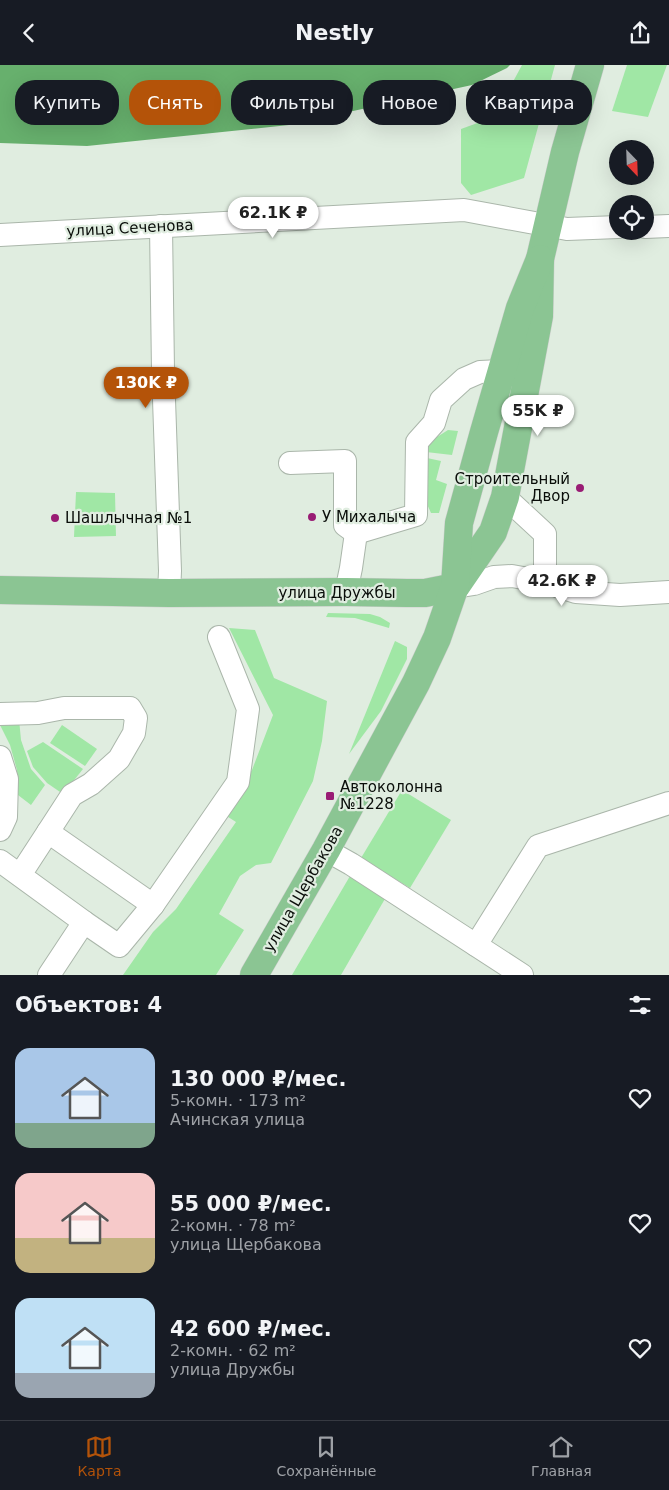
<!DOCTYPE html>
<html lang="ru">
<head>
<meta charset="utf-8">
<style>
	body { margin:0; font-family:"DejaVu Sans",sans-serif; background:#242831; color:#f1f3f6; height:100vh; display:flex; flex-direction:column; font-size:19px; white-space:nowrap }
	* { box-sizing:border-box; margin:0 }
	p { font-size:16px; color:#9ea1a6 }
	.icon { flex:none; width:28px; height:28px; fill:none; stroke:currentColor; stroke-width:2; stroke-linecap:round; stroke-linejoin:round }
	.map { position:relative; height:910px; overflow:hidden }
	.details { display:flex; flex-direction:column; background:#171b24; flex:1 }
	.details>* { flex:none }
	.banner { position:absolute; left:15px; top:15px; width:640px; height:45px; display:flex; gap:10px }
	.needle { width:32px; rotate:157deg }
	.controls { position:absolute; left:609px; top:75px; display:grid; gap:10px }
	.controls a { display:grid; place-items:center; width:45px; height:45px; border-radius:50%; background:#171b24; box-shadow:0 5px 20px #0002; font-size:25px }
	.price { position:absolute; translate:-50% -42px; padding:0 11px; border-radius:18px; background:#fff; color:#222; font-size:16px; line-height:32px; filter:drop-shadow(0 1px 2px #0008) }
	.price::after { content:''; position:absolute; left:50%; top:30px; width:15px; height:11px; margin-left:-8px; background:inherit; clip-path:polygon(0 0,100% 0,50% 100%) }
	.price.on { background:#b45309; color:#fff }
	ul { padding:0; list-style:none }
	li { display:flex; align-items:center; gap:15px; height:125px; padding:0 15px }
	li span { display:grid; place-items:center; flex:none; width:140px; height:100px; border-radius:15px; color:#555 }
	li>.icon { margin-inline-start:auto }
	span .icon { width:60px; height:60px; fill:#fffc; stroke-width:1 }
	li b { font-size:21px }
	h2 { display:flex; justify-content:space-between; align-items:center; height:60px; padding:0 15px; font-size:21px }
	.chip { padding:0 18px; border-radius:20px; background:#171b24; box-shadow:0 5px 20px #0002; font-size:18px; line-height:45px }
	.chip.on { background:#b45309; color:#fff }
	header { display:flex; justify-content:space-between; align-items:center; height:65px; padding:0 15px; background:#171b24; font-size:22px; font-weight:700 }
	.menu { display:flex; justify-content:space-around; align-items:center; height:70px; border-top:1px solid #363941; background:#171b24; font-size:14px; color:#9ea1a6 }
	.menu a { display:grid; justify-items:center; gap:2px }
	.menu .on { color:#b45309 }
	.map>svg:first-child { display:block }
</style>
</head>
<body>
<header><svg class="icon" aria-label="back" viewBox="0 0 24 24"><path d="M15 5l-7 7 7 7"/></svg>Nestly<svg class="icon" aria-label="share" viewBox="0 0 24 24"><path d="M12 15V3M7 8l5-5 5 5M5 13v7h14v-7"/></svg></header>
<div class="map">
<svg width="669" height="910" viewBox="0 0 669 910">
	<rect width="100%" height="100%" fill="#e0ede0"/>
	<!-- green -->
	<g fill="#a0e7a5">
		<path d="M522,0H555L524,113L471,130L461,118V64L494,52Z"/>
		<path d="M627,0H667L648,52L612,46Z"/>
		<path d="M448,365L458,366L452,390L426,387V379Z"/>
		<path d="M427,393L441,396L436,415L447,419L439,448H431L427,439Z"/>
		<path d="M76,427L115,428L116,471L74,472Z"/>
		<path d="M328,548L370,549L380,552L390,558L389,563L355,553L326,552Z"/>
		<path d="M229,563L255,565L274,613L327,636L322,676L313,716L271,798L256,800L240,811L219,849L244,865L216,910H123L153,867L176,844L236,757L225,750L252,705L273,650Z"/>
		<path d="M395,576L407,582V594L381,646L349,689Z"/>
		<path d="M19,654L21,675L31,704L45,720L31,740L18,730L17,705L10,680L0,660Z"/>
		<path d="M62,660L97,684L85,701L50,678Z"/>
		<path d="M43,677L83,704L63,729L47,718L33,702L27,686Z"/>
		<path d="M402,725L451,755L410,823L361,793Z"/>
		<path d="M350,811L386,832L341,910H292Z"/>
	</g>
	<!-- water -->
	<path fill="#67b06d" d="M0,0H510L507,3L472,20L289,60L87,81L0,78Z"/>
	<g fill="none" stroke-linecap="round" stroke-linejoin="round">
		<defs>
			<g id="minor">
				<path d="M161,161L163,306L170,506L169,528"/>
				<path d="M645,162L669,161"/>
				<path d="M0,170L464,145L567,164L618,162"/>
				<path d="M290,398L345,396V460L356,468"/>
				<path d="M505,432L545,469V517"/>
				<path d="M356,468L416,450L417,377L434,358L441,335L464,314L480,307L501,306"/>
				<path d="M455,522L474,519L494,512L512,511L545,517L576,527L620,530L669,527"/>
				<path d="M346,527L351,503L356,468"/>
				<path d="M0,649L38,648L64,643H130L136,653L134,668L119,694L91,719L72,730L48,767"/>
				<path d="M0,692L7,714L6,752L0,765"/>
				<path d="M326,785L351,799L522,910"/>
				<path d="M0,796L84,857L49,910"/>
				<path d="M20,810L48,767L153,840L119,881L84,857"/>
				<path d="M153,840L238,717L248,644L219,572"/>
				<path d="M476,880L538,781L669,738"/>
			</g>
			<g id="major">
				<path d="M456,521L493,467L505,432L539,251L540,194L565,87L590,0"/>
				<path d="M0,525L169,528L346,527L407,528H425L455,522"/>
				<path d="M254,910L326,785L416,618L437,573L455,521L459,458L484,367L520,243L540,194"/>
			</g>
		</defs>
		<!-- minor casing -->
		<use href="#minor" stroke="#aab6aa" stroke-width="24"/>
		<!-- major casing -->
		<use href="#major" stroke="#cecfce" stroke-width="29"/>
		<!-- minor -->
		<use href="#minor" stroke="#fff" stroke-width="22"/>
		<!-- major -->
		<use href="#major" stroke="#8bc593" stroke-width="28"/>
	</g>
	<!-- markers -->
	<g fill="#991c74" stroke="#e0ede0" stroke-width="2">
		<circle cx="580" cy="423" r="5"/>
		<circle cx="312" cy="452" r="5"/>
		<circle cx="55" cy="453" r="5"/>
		<rect x="325" y="726" width="10" height="10" rx="2.5"/>
	</g>
	<g text-anchor="middle" dominant-baseline="central" stroke-width="4.5" stroke-linejoin="round" paint-order="stroke">
		<!-- street labels -->
		<g font-size="15" fill="#090d09" stroke="#e0ede0">
			<text transform="translate(130 163) rotate(-3)">улица Сеченова</text>
			<text x="337" y="528">улица Дружбы</text>
			<text transform="translate(303 824) rotate(-60)">улица Щербакова</text>
		</g>
		<!-- poi labels -->
		<g font-size="15" fill="#090d09" stroke="#e0ede0" text-anchor="start">
			<text x="570" y="414" text-anchor="end">Строительный<tspan x="570" dy="17">Двор</tspan></text>
			<text x="322" y="452">У Михалыча</text>
			<text x="65" y="453">Шашлычная №1</text>
			<text x="340" y="722">Автоколонна<tspan x="340" dy="17">№1228</tspan></text>
		</g>
	</g>
</svg>
<div class="controls">
<a><svg class="needle" viewBox="-14 -14 28 28"><path d="M0-13l5 13h-10z" fill="#e53935"/><path d="M0 13l5-13h-10z" fill="#9ea1a6"/></svg></a>
<a><svg class="icon" aria-label="locate" viewBox="0 0 24 24"><circle cx="12" cy="12" r="6"/><path d="M12 2v4M12 18v4M2 12h4M18 12h4"/></svg></a>
</div>
<b class="price" style="left:273px;top:174px">62.1K ₽</b>
<b class="price on" style="left:146px;top:344px">130K ₽</b>
<b class="price" style="left:538px;top:372px">55K ₽</b>
<b class="price" style="left:562px;top:542px">42.6K ₽</b>
<div class="banner">
<a class="chip">Купить</a>
<a class="chip on">Снять</a>
<a class="chip">Фильтры</a>
<a class="chip">Новое</a>
<a class="chip">Квартира</a>
</div>
</div>
<section class="details">
<h2>Объектов: 4<svg class="icon" aria-label="filters" viewBox="0 0 24 24"><path d="M4 7h16M4 17h16"/><circle cx="9" cy="7" r="2"/><circle cx="15" cy="17" r="2"/></svg></h2>
<ul>
<li><span style="background:linear-gradient(#a9c7e8 75%,#7fa58c 0)"><svg class="icon" aria-label="home" viewBox="0 0 24 24"><path d="M3 11l9-7 9 7M6 9v11h12V9"/></svg></span><div><b>130 000 ₽/мес.</b><p>5-комн. · 173 m²</p><p>Ачинская улица</p></div><svg class="icon" aria-label="heart" viewBox="0 0 24 24"><path d="M12 20l-8-8c-3-5 5-10 8-4 3-6 11-1 8 4z"/></svg></li>
<li><span style="background:linear-gradient(#f6c9c9 65%,#c2b280 0)"><svg class="icon" aria-label="home" viewBox="0 0 24 24"><path d="M3 11l9-7 9 7M6 9v11h12V9"/></svg></span><div><b>55 000 ₽/мес.</b><p>2-комн. · 78 m²</p><p>улица Щербакова</p></div><svg class="icon" aria-label="heart" viewBox="0 0 24 24"><path d="M12 20l-8-8c-3-5 5-10 8-4 3-6 11-1 8 4z"/></svg></li>
<li><span style="background:linear-gradient(#bfe0f5 75%,#9aa5b1 0)"><svg class="icon" aria-label="home" viewBox="0 0 24 24"><path d="M3 11l9-7 9 7M6 9v11h12V9"/></svg></span><div><b>42 600 ₽/мес.</b><p>2-комн. · 62 m²</p><p>улица Дружбы</p></div><svg class="icon" aria-label="heart" viewBox="0 0 24 24"><path d="M12 20l-8-8c-3-5 5-10 8-4 3-6 11-1 8 4z"/></svg></li>
</ul>
</section>
<nav class="menu">
<a class="on"><svg class="icon" aria-label="map" viewBox="0 0 24 24"><path d="M3 6l6-2 6 2 6-2v14l-6 2-6-2-6 2zM9 4v14M15 6v14"/></svg>Карта</a>
<a><svg class="icon" aria-label="saved" viewBox="0 0 24 24"><path d="M7 4h10v16l-5-4-5 4z"/></svg>Сохранённые</a>
<a><svg class="icon" aria-label="home" viewBox="0 0 24 24"><path d="M3 11l9-7 9 7M6 9v11h12V9"/></svg>Главная</a>
</nav>
</body>
</html>
